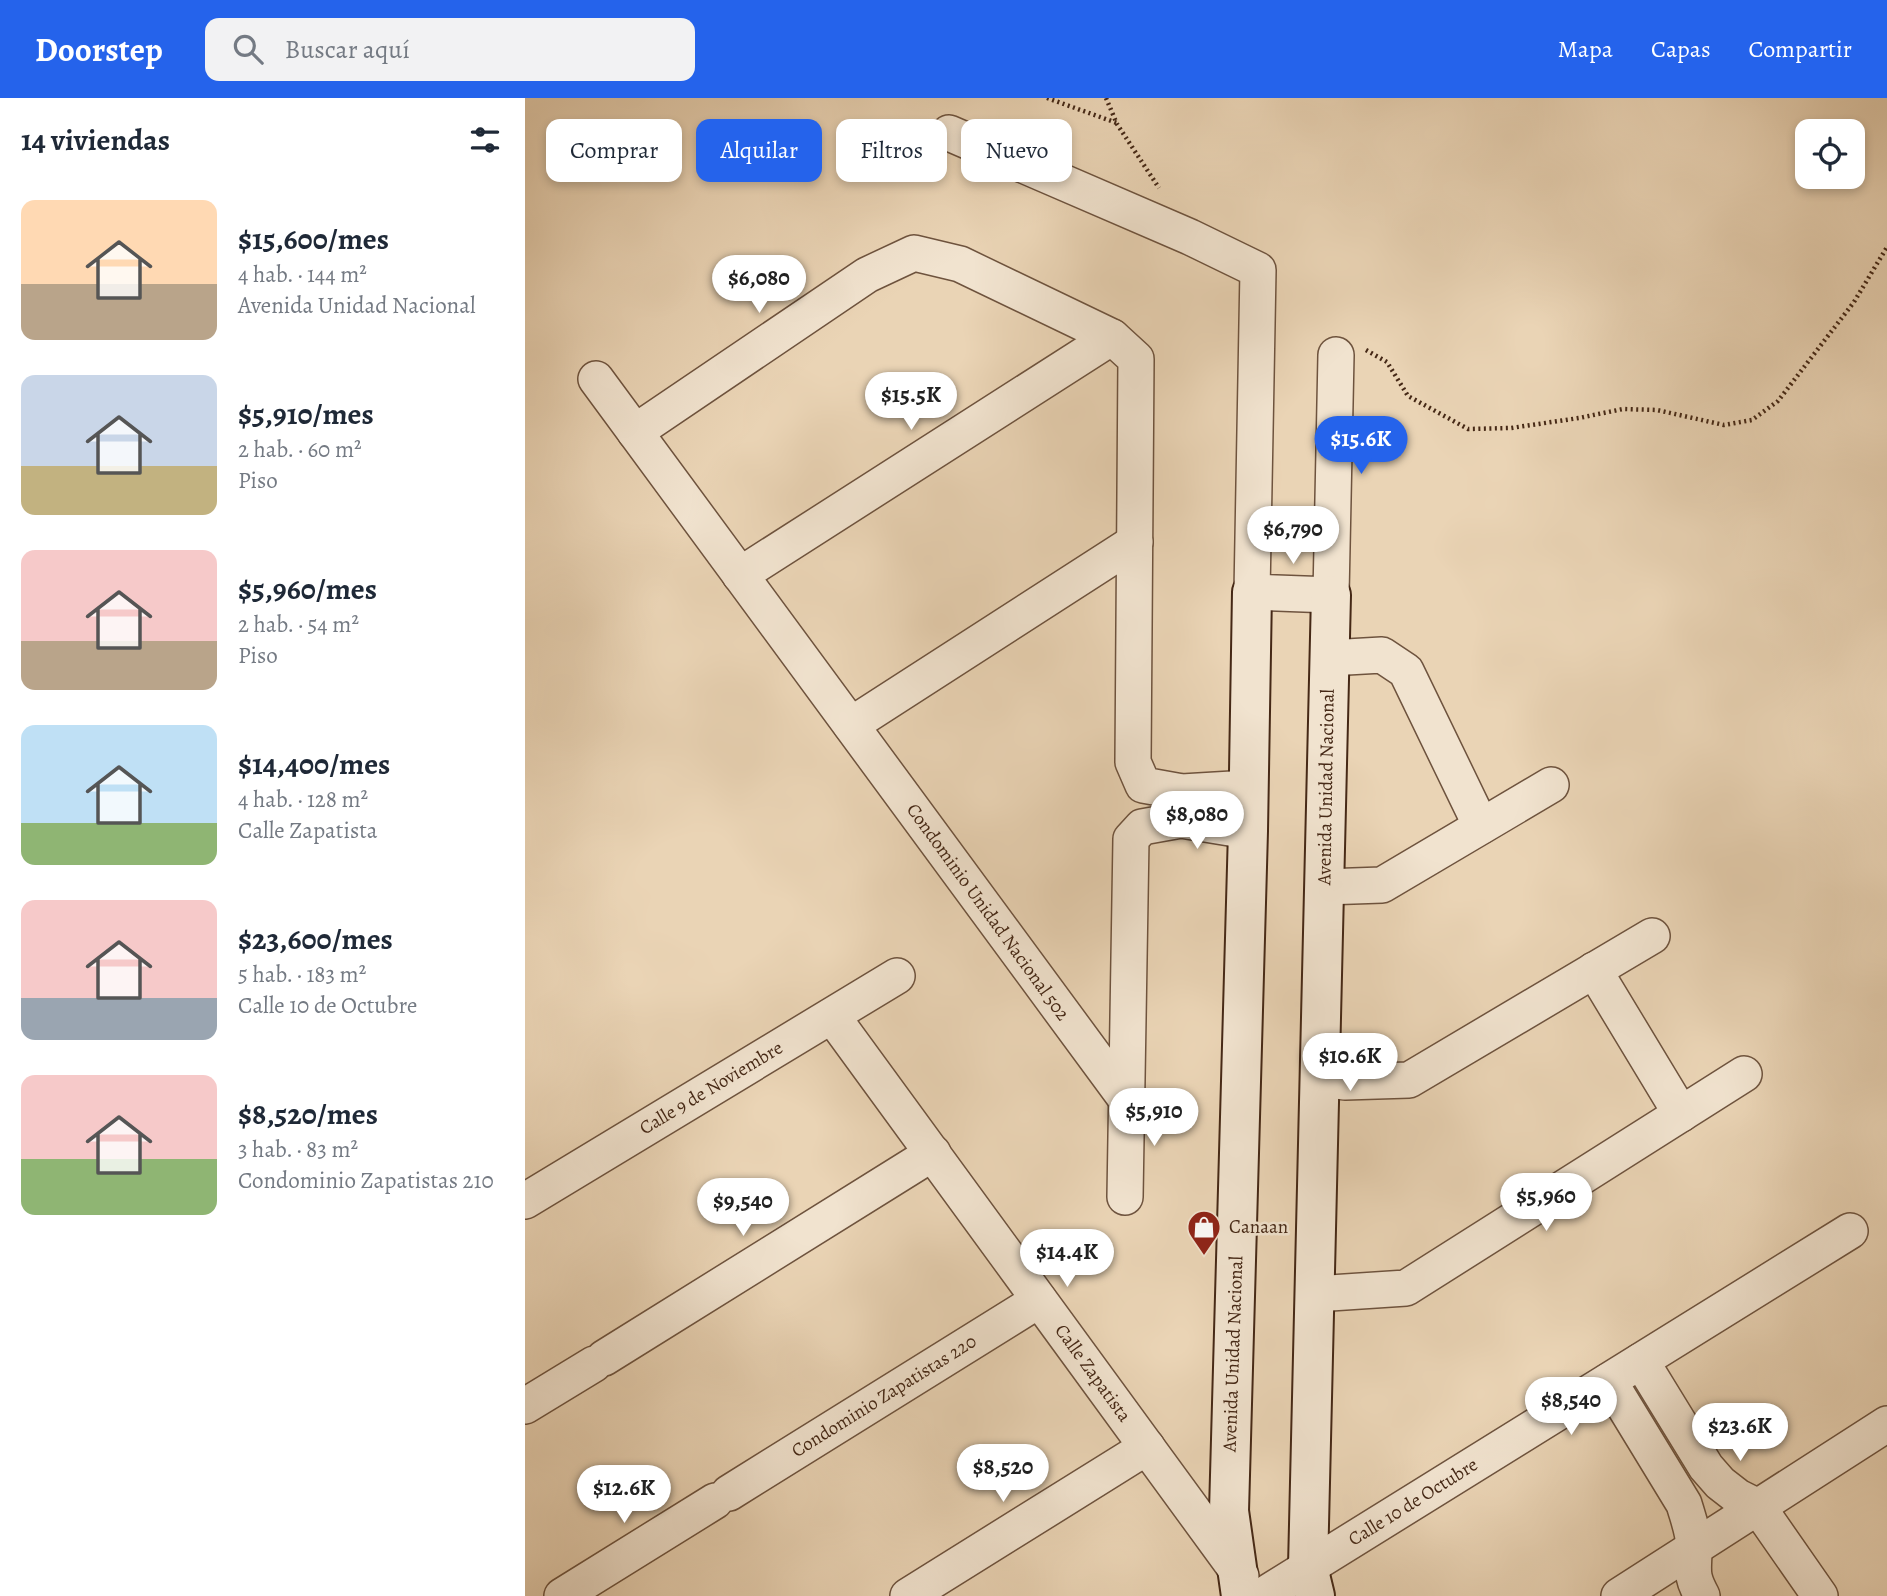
<!DOCTYPE html>
<html lang="es">
<head>
<meta charset="utf-8">
<style>
	body { margin:0; font-family:Alegreya,serif; background:#f2f2f3; color:#1f2937; height:100vh; display:flex; flex-direction:column; font-size:26px; white-space:nowrap }
	* { box-sizing:border-box; margin:0 }
	p { font-size:23px; color:#747a83 }
	.icon { flex:none; width:38px; height:38px; fill:none; stroke:currentColor; stroke-width:2; stroke-linecap:round; stroke-linejoin:round }
	.map { position:relative; flex:1; overflow:hidden }
	.details { display:flex; flex-direction:column; background:#fff; width:525px }
	.details>* { flex:none }
	.banner { position:absolute; left:21px; top:21px; width:665px; height:63px; display:flex; gap:14px }
	.buttons { position:absolute; left:1270px; top:21px; display:grid; gap:14px }
	.buttons a { display:grid; place-items:center; width:70px; height:70px; border-radius:14px; background:#fff; box-shadow:0 4px 10px #0003; font-size:35px }
	.price { position:absolute; translate:-50% -60px; padding:0 16px; border-radius:24px; background:#fff; color:#222; font-size:23px; line-height:46px; filter:drop-shadow(0 2px 4px #0008) }
	.price::after { content:''; position:absolute; left:50%; top:42px; width:21px; height:16px; margin-left:-10px; background:inherit; clip-path:polygon(0 0,100% 0,50% 100%) }
	.price.active { background:#2563eb; color:#fff }
	ul { padding:0; list-style:none }
	li { display:flex; align-items:center; gap:21px; height:175px; padding:0 21px }
	li span { display:grid; place-items:center; flex:none; width:196px; height:140px; border-radius:14px; color:#555 }
	li>.icon { margin-inline-start:auto }
	span .icon { width:84px; height:84px; fill:#fffc; stroke-width:1 }
	li b { font-size:30px }
	h2 { display:flex; justify-content:space-between; align-items:center; height:84px; padding:0 21px; font-size:30px }
	.tag { padding:0 24px; border-radius:14px; background:#fff; box-shadow:0 4px 10px #0003; font-size:24px; line-height:63px }
	.tag.active { background:#2563eb; color:#fff }
	header { display:flex; align-items:center; gap:42px; box-sizing:border-box; height:98px; padding:0 35px; background:#2563eb; color:#fff }
	header strong { font-size:33px }
	nav { display:flex; gap:38px; margin-inline-start:auto; font-size:24px }
	.search { width:490px; height:63px; background:#f2f2f3; display:flex; align-items:center; gap:18px; box-sizing:border-box; padding:0 24px; border-radius:14px; color:#747a83; font-size:26px }
	main { display:flex; flex:1; min-height:0 }
	.map>svg:first-child { display:block }
</style>
</head>
<body>
<header>
<strong>Doorstep</strong>
<div class="search"><svg class="icon" aria-label="search" viewBox="0 0 24 24"><circle cx="10" cy="10" r="6"/><path d="M15 15l6 6"/></svg>Buscar aquí</div>
<nav><a>Mapa</a><a>Capas</a><a>Compartir</a></nav>
</header>
<main>
<section class="details">
<h2>14 viviendas<svg class="icon" aria-label="filters" viewBox="0 0 24 24"><path d="M4 7h16M4 17h16"/><circle cx="9" cy="7" r="2"/><circle cx="15" cy="17" r="2"/></svg></h2>
<ul>
<li><span style="background:linear-gradient(#ffd9b3 60%,#b9a48a 0)"><svg class="icon" aria-label="home" viewBox="0 0 24 24"><path d="M3 11l9-7 9 7M6 9v11h12V9"/></svg></span><div><b>$15,600/mes</b><p>4 hab. · 144 m²</p><p>Avenida Unidad Nacional</p></div></li>
<li><span style="background:linear-gradient(#c9d6e8 65%,#c2b280 0)"><svg class="icon" aria-label="home" viewBox="0 0 24 24"><path d="M3 11l9-7 9 7M6 9v11h12V9"/></svg></span><div><b>$5,910/mes</b><p>2 hab. · 60 m²</p><p>Piso</p></div></li>
<li><span style="background:linear-gradient(#f6c9c9 65%,#b9a48a 0)"><svg class="icon" aria-label="home" viewBox="0 0 24 24"><path d="M3 11l9-7 9 7M6 9v11h12V9"/></svg></span><div><b>$5,960/mes</b><p>2 hab. · 54 m²</p><p>Piso</p></div></li>
<li><span style="background:linear-gradient(#bfe0f5 70%,#8fb573 0)"><svg class="icon" aria-label="home" viewBox="0 0 24 24"><path d="M3 11l9-7 9 7M6 9v11h12V9"/></svg></span><div><b>$14,400/mes</b><p>4 hab. · 128 m²</p><p>Calle Zapatista</p></div></li>
<li><span style="background:linear-gradient(#f6c9c9 70%,#9aa5b1 0)"><svg class="icon" aria-label="home" viewBox="0 0 24 24"><path d="M3 11l9-7 9 7M6 9v11h12V9"/></svg></span><div><b>$23,600/mes</b><p>5 hab. · 183 m²</p><p>Calle 10 de Octubre</p></div></li>
<li><span style="background:linear-gradient(#f6c9c9 60%,#8fb573 0)"><svg class="icon" aria-label="home" viewBox="0 0 24 24"><path d="M3 11l9-7 9 7M6 9v11h12V9"/></svg></span><div><b>$8,520/mes</b><p>3 hab. · 83 m²</p><p>Condominio Zapatistas 210</p></div></li>
</ul>
</section>
<div class="map">
<svg width="1362" height="1498" viewBox="0 0 1362 1498">
	<rect width="100%" height="100%" fill="#ead4b5"/>
	<filter id="stains"><feTurbulence type="fractalNoise" baseFrequency=".00286" numOctaves="4"/><feColorMatrix values="0 0 0 0 .2 0 0 0 0 .09 0 0 0 0 .02 0 0 0 .5 -.17"/></filter>
	<radialGradient id="worn" r=".72"><stop offset=".6" stop-color="#630" stop-opacity="0"/><stop offset="1" stop-color="#630" stop-opacity=".3"/></radialGradient>
	<g fill="none" stroke-linecap="round" stroke-linejoin="round">
		<defs>
			<g id="street">
				<path d="M424,35L665,139L733,172L727,494L806,497L811,257"/>
				<path d="M71,281L601,1001"/>
				<path d="M110,334L342,177L389,155L435,166L587,239L611,261L608,664L618,687L657,694L724,690"/>
				<path d="M215,477L587,239"/>
				<path d="M804,560L857,557L881,573L956,728"/>
				<path d="M326,627L610,444"/>
				<path d="M799,789L857,787L1026,687"/>
				<path d="M1069,872L1156,1016"/>
				<path d="M307,918L716,1478"/>
				<path d="M795,981L820,984L884,982L1127,838"/>
				<path d="M600,1099L606,741L617,729L656,722L723,733"/>
				<path d="M0,1103L372,878"/>
				<path d="M790,1196L881,1190L1219,976"/>
				<path d="M79,1260L408,1055"/>
				<path d="M1116,1263L1181,1369L1195,1385L1213,1399L1233,1409L1295,1498"/>
				<path d="M1084,1283L1159,1406C1163,1420 1169,1435 1169,1450C1169,1473 1165,1476 1177,1498"/>
				<path d="M0,1308L69,1266"/>
				<path d="M204,1395L514,1202"/>
				<path d="M37,1498L190,1403"/>
				<path d="M383,1498L622,1349"/>
				<path d="M737,1498L1325,1133"/>
				<path d="M1094,1498L1362,1326"/>
			</g>
			<g id="secondary">
				<path d="M716,1498L704,1413L723,733L727,494"/>
				<path d="M790,1498L783,1469L806,497"/>
			</g>
		</defs>
		<!-- street casing -->
		<use href="#street" stroke="#6e533e" stroke-width="38"/>
		<!-- secondary casing -->
		<use href="#secondary" stroke="#452816" stroke-width="42"/>
		<!-- path -->
		<g stroke="#452816" stroke-width="4.5" stroke-dasharray="2 3.5" stroke-linecap="butt">
			<path d="M522,0L592,25"/>
			<path d="M581,0L592,26L634,90"/>
			<path d="M841,252L862,264L883,298L943,331L986,330L1054,320L1098,311L1132,312L1199,327L1227,322L1253,303L1329,204L1362,149"/>
		</g>
		<!-- street -->
		<use href="#street" stroke="#f1e3cf" stroke-width="35"/>
		<!-- secondary -->
		<use href="#secondary" stroke="#f1e3cf" stroke-width="38"/>
	</g>
	<!-- icons -->
	<defs>
		<symbol id="shop-pin" viewBox="-11 -11 22 30"><path d="M0 17L-7.5 6A9.5 9.5 0 1 1 7.5 6Z" fill="#8f2418" stroke="#f1e3cf"/><path d="M-5-2.5h2.3a2.7 3.5 0 0 1 5.4 0H5L5.5 6h-11ZM-1.5-2.5h3a1.5 2.3 0 0 0-3 0Z" fill="#fff"/></symbol>
	</defs>
	<g fill-rule="evenodd">
		<use href="#shop-pin" x="660" y="1110" width="38" height="52"/>
	</g>
	<g text-anchor="middle" dominant-baseline="central" stroke-width="5" stroke-linejoin="round" paint-order="stroke">
		<!-- street labels -->
		<g font-size="19" fill="#452816" stroke="#f1e3cf">
			<text transform="translate(801 689) rotate(-89)">Avenida Unidad Nacional</text>
			<text transform="translate(463 814) rotate(54)">Condominio Unidad Nacional 502</text>
			<text transform="translate(186 990) rotate(-31)">Calle 9 de Noviembre</text>
			<text transform="translate(708 1256) rotate(-88)">Avenida Unidad Nacional</text>
			<text transform="translate(568 1275) rotate(54)">Calle Zapatista</text>
			<text transform="translate(359 1298) rotate(-32)">Condominio Zapatistas 220</text>
			<text transform="translate(888 1404) rotate(-32)">Calle 10 de Octubre</text>
		</g>
		<!-- poi labels -->
		<g font-size="19" fill="#452816" stroke="#f1e3cf" text-anchor="start">
			<text x="704" y="1129">Canaan</text>
		</g>
	</g>
	<rect width="100%" height="100%" filter="url(#stains)"/>
	<rect width="100%" height="100%" fill="url(#worn)"/>
</svg>
<div class="buttons">
<a><svg class="icon" aria-label="locate" viewBox="0 0 24 24"><circle cx="12" cy="12" r="6"/><path d="M12 2v4M12 18v4M2 12h4M18 12h4"/></svg></a>
</div>
<b class="price" style="left:234px;top:217px">$6,080</b>
<b class="price" style="left:386px;top:334px">$15.5K</b>
<b class="price active" style="left:836px;top:378px">$15.6K</b>
<b class="price" style="left:768px;top:468px">$6,790</b>
<b class="price" style="left:672px;top:753px">$8,080</b>
<b class="price" style="left:825px;top:995px">$10.6K</b>
<b class="price" style="left:629px;top:1050px">$5,910</b>
<b class="price" style="left:1021px;top:1135px">$5,960</b>
<b class="price" style="left:218px;top:1140px">$9,540</b>
<b class="price" style="left:542px;top:1191px">$14.4K</b>
<b class="price" style="left:1046px;top:1339px">$8,540</b>
<b class="price" style="left:1215px;top:1365px">$23.6K</b>
<b class="price" style="left:478px;top:1406px">$8,520</b>
<b class="price" style="left:99px;top:1427px">$12.6K</b>
<div class="banner">
<a class="tag">Comprar</a>
<a class="tag active">Alquilar</a>
<a class="tag">Filtros</a>
<a class="tag">Nuevo</a>
</div>
</div>
</main>
</body>
</html>
